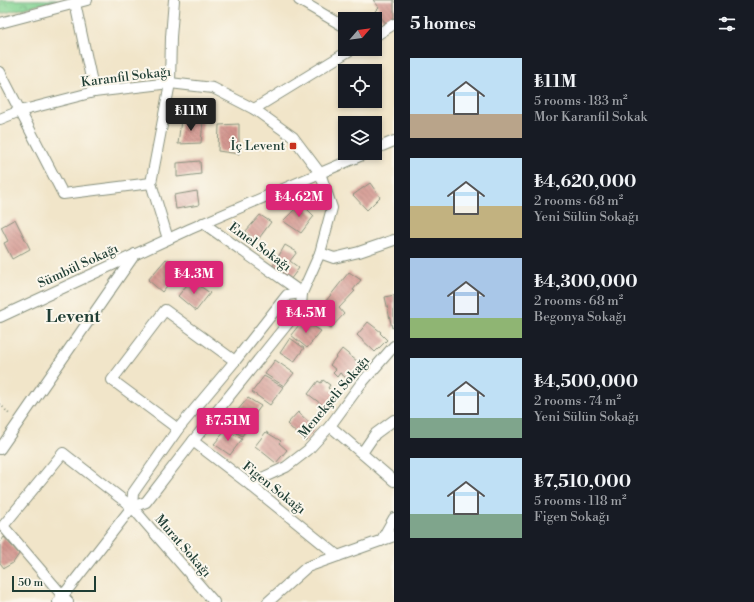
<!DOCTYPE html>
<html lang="en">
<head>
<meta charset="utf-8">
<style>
	body { margin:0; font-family:"Libre Bodoni",serif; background:#242831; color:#f1f3f6; height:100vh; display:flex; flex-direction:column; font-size:15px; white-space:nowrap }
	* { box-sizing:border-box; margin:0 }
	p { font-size:13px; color:#9ea1a6 }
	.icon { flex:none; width:22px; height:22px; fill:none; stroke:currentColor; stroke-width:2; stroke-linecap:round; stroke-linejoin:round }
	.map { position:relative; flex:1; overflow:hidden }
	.side { display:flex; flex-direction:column; background:#171b24; width:360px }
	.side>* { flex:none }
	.needle { width:26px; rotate:62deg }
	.controls { position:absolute; left:338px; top:12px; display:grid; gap:8px }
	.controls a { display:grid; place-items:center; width:44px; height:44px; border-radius:0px; background:#171b24; box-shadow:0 2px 6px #0003; font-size:20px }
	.scale { position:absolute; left:12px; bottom:10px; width:84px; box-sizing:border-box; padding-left:4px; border:2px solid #1f3d34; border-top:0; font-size:11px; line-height:14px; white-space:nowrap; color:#1f3d34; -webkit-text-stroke:3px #fbf7ec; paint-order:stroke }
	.price { position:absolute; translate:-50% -34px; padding:0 9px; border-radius:4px; background:#db2777; color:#fff; font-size:13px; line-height:26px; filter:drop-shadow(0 1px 2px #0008) }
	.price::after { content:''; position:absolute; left:50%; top:24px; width:12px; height:9px; margin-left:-6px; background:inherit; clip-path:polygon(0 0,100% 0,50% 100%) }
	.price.active { background:#222; color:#fff }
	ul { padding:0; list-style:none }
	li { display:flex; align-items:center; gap:12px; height:100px; padding:0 16px }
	li span { display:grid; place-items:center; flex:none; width:112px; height:80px; border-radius:0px; color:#555 }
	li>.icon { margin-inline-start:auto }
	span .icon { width:48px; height:48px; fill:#fffc; stroke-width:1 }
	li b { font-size:17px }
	h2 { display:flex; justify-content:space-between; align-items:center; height:48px; padding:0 16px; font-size:17px }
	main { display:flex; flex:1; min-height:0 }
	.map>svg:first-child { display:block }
</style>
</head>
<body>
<main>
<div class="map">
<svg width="394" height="602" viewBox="0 0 394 602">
	<defs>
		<pattern id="park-crowns" width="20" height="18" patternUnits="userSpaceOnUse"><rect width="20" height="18" fill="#86d594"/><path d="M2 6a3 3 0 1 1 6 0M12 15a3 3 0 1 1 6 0" fill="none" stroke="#6dae7a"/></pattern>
		<pattern id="building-back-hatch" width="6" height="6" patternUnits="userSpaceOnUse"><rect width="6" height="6" fill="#d3958e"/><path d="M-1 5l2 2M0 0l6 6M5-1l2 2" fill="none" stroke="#ab7b75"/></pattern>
	</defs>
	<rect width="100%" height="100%" fill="#fbf7ec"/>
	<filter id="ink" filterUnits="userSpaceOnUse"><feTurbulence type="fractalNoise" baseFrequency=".025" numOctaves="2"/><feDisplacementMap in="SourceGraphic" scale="8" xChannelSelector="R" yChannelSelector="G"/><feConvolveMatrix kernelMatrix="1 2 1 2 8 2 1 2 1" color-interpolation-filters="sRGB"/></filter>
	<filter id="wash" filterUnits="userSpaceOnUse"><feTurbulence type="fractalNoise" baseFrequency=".012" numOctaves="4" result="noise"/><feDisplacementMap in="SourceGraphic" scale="16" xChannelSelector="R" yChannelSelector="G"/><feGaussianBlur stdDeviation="0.9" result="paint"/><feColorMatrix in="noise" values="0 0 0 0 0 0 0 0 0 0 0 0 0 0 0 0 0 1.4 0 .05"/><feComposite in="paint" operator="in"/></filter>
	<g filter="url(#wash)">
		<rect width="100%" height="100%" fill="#f1e5c9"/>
		<!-- park -->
		<path fill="url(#park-crowns)" stroke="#528964" d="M0,0H58L0,14Z"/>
		<g id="blocks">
			<!-- building -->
			<g fill="url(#building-back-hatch)">
				<path d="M373,0H394V19L388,25L375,11L379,7Z"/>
				<path d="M181,120L203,121L201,143L178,144Z"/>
				<path d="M239,124V154L218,151L219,125Z"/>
				<path d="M200,161L201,174L177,177V163Z"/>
				<path d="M370,183L380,197L367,210L353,195Z"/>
				<path d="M197,191L199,205L176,209L174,195Z"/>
				<path d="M301,203L314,216L301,233L283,221Z"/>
				<path d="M260,215L271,222L257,241L245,232Z"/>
				<path d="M15,219L30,249L12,259L4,243L8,241L1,227Z"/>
				<path d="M285,245L297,252L290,261L299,268L290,280L273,266Z"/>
				<path d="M166,259L180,270L162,292L148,280Z"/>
				<path d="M349,272L361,280L353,290L355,291L339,308L344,314L331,328L314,316Z"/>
				<path d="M191,280L210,293L196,311L178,296Z"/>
				<path d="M394,295V327L392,328L385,297Z"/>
				<path d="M303,320L321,331L307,348L291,335Z"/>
				<path d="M368,322L381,332L380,333L387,340L375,352L357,335Z"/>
				<path d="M290,338L304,348L294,362L280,353Z"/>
				<path d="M342,349L363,366L351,382L340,373L337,377L333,373L336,370L330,365Z"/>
				<path d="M275,360L294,373L284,386L265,374Z"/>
				<path d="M264,376L283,387L270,405L252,392Z"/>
				<path d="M323,380L330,385L328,388L336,394L325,407L308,394L318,381L321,383Z"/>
				<path d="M248,398L261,406L250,421L237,411Z"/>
				<path d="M298,412L316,429L305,441L287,424Z"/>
				<path d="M237,413L251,423L242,436L226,426Z"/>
				<path d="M226,430L242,439L230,455L214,444Z"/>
				<path d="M266,432L281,441L279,443L287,450L276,463L255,446Z"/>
				<path d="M4,537L19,554L13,563L4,568L0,563V543Z"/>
			</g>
		</g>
	</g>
	<g filter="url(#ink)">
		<use href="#blocks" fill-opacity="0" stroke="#88917e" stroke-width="1"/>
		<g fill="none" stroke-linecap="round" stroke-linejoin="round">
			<defs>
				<g id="minor">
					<path d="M299,0L345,27"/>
					<path d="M75,3L94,92"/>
					<path d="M0,23L87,0"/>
					<path d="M375,36L394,24"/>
					<path d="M0,72L63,194L151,183"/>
					<path d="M254,109L352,49"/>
					<path d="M0,119L20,111L94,92L170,83L213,88L254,109L293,137L320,173L332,208L320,253L302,293L301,307L193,441L146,502L132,507"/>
					<path d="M375,149L394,141"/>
					<path d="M203,223L302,293"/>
					<path d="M168,239L151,183L170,83L171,37L174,0"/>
					<path d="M320,253L334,258L359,252L394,240"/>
					<path d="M0,317L190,229L367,153"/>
					<path d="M330,426L394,481"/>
					<path d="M178,429L112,380L165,310L235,361"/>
					<path d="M193,441L249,484L338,556"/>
					<path d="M0,449L135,254"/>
					<path d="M362,453L375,434L394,420"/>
					<path d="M249,484L286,467L308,450L330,426L360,385L394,346"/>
					<path d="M132,507L133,493L178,429L235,361L287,295L302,293"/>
					<path d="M381,541L394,518"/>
					<path d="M58,602L132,507"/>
					<path d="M68,602L3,526L63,453L132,507L214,602"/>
					<path d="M268,602L307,567L394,536"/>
				</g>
			</defs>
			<!-- minor casing -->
			<use href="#minor" stroke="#88917e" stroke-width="12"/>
			<!-- path -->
			<path stroke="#88917e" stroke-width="2" stroke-dasharray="1 3" stroke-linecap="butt" d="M0,404L10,415"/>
			<!-- minor -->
			<use href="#minor" stroke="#fff" stroke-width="10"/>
		</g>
	</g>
	<!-- markers -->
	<rect fill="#c8321e" stroke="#fbf7ec" stroke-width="1.5" x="289" y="142" width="8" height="8" rx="2"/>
	<g text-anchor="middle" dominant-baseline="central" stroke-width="4" stroke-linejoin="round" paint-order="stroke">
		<!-- street labels -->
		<g font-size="13" fill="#1f3d34" stroke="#fbf7ec">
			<text transform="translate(126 77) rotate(-7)">Karanfil Sokağı</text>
			<text transform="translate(260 247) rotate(36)">Emel Sokağı</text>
			<text transform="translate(78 266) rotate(-25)">Sümbül Sokağı</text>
			<text transform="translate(334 397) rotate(-50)">Menekşeli Sokağı</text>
			<text transform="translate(274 488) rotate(38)">Figen Sokağı</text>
			<text transform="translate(183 546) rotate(49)">Murat Sokağı</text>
		</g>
		<!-- poi labels -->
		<g font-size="13" fill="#1f3d34" stroke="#fbf7ec" text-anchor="end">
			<text x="285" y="146">İç Levent</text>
		</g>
		<!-- district labels -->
		<g font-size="17" font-weight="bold" fill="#1f3d34" stroke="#fbf7ec">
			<text x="73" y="317">Levent</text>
		</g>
	</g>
</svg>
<div class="controls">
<a><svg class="needle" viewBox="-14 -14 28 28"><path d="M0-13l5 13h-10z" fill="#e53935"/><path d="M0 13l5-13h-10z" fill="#9ea1a6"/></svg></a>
<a><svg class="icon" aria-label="locate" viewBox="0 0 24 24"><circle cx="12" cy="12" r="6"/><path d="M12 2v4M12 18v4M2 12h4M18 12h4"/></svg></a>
<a><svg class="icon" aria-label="layers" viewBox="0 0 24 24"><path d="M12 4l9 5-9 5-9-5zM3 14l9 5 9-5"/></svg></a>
</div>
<div class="scale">50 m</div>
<b class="price active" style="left:191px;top:132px">₺11M</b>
<b class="price" style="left:299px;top:218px">₺4.62M</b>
<b class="price" style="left:194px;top:295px">₺4.3M</b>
<b class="price" style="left:306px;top:334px">₺4.5M</b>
<b class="price" style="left:228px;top:442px">₺7.51M</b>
</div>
<section class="side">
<h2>5 homes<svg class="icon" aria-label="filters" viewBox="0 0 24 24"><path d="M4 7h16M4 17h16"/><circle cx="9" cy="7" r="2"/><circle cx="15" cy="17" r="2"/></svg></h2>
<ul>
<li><span style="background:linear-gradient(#bfe0f5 70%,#b9a48a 0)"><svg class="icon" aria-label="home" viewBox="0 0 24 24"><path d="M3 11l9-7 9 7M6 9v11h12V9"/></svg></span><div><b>₺11M</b><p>5 rooms · 183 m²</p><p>Mor Karanfil Sokak</p></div></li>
<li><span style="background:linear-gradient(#bfe0f5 60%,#c2b280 0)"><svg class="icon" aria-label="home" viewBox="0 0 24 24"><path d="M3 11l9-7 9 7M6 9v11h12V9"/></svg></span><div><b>₺4,620,000</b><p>2 rooms · 68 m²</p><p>Yeni Sülün Sokağı</p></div></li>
<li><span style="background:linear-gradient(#a9c7e8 75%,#8fb573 0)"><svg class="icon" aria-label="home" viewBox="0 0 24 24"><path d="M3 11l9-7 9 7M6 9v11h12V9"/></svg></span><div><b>₺4,300,000</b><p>2 rooms · 68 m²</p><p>Begonya Sokağı</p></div></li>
<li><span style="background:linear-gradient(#bfe0f5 75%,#7fa58c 0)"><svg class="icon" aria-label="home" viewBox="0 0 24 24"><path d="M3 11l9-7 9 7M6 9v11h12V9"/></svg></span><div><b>₺4,500,000</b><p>2 rooms · 74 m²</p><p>Yeni Sülün Sokağı</p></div></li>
<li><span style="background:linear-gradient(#bfe0f5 70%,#7fa58c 0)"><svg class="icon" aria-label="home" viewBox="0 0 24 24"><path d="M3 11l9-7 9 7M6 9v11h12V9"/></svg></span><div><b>₺7,510,000</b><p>5 rooms · 118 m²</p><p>Figen Sokağı</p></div></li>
</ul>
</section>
</main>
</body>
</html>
